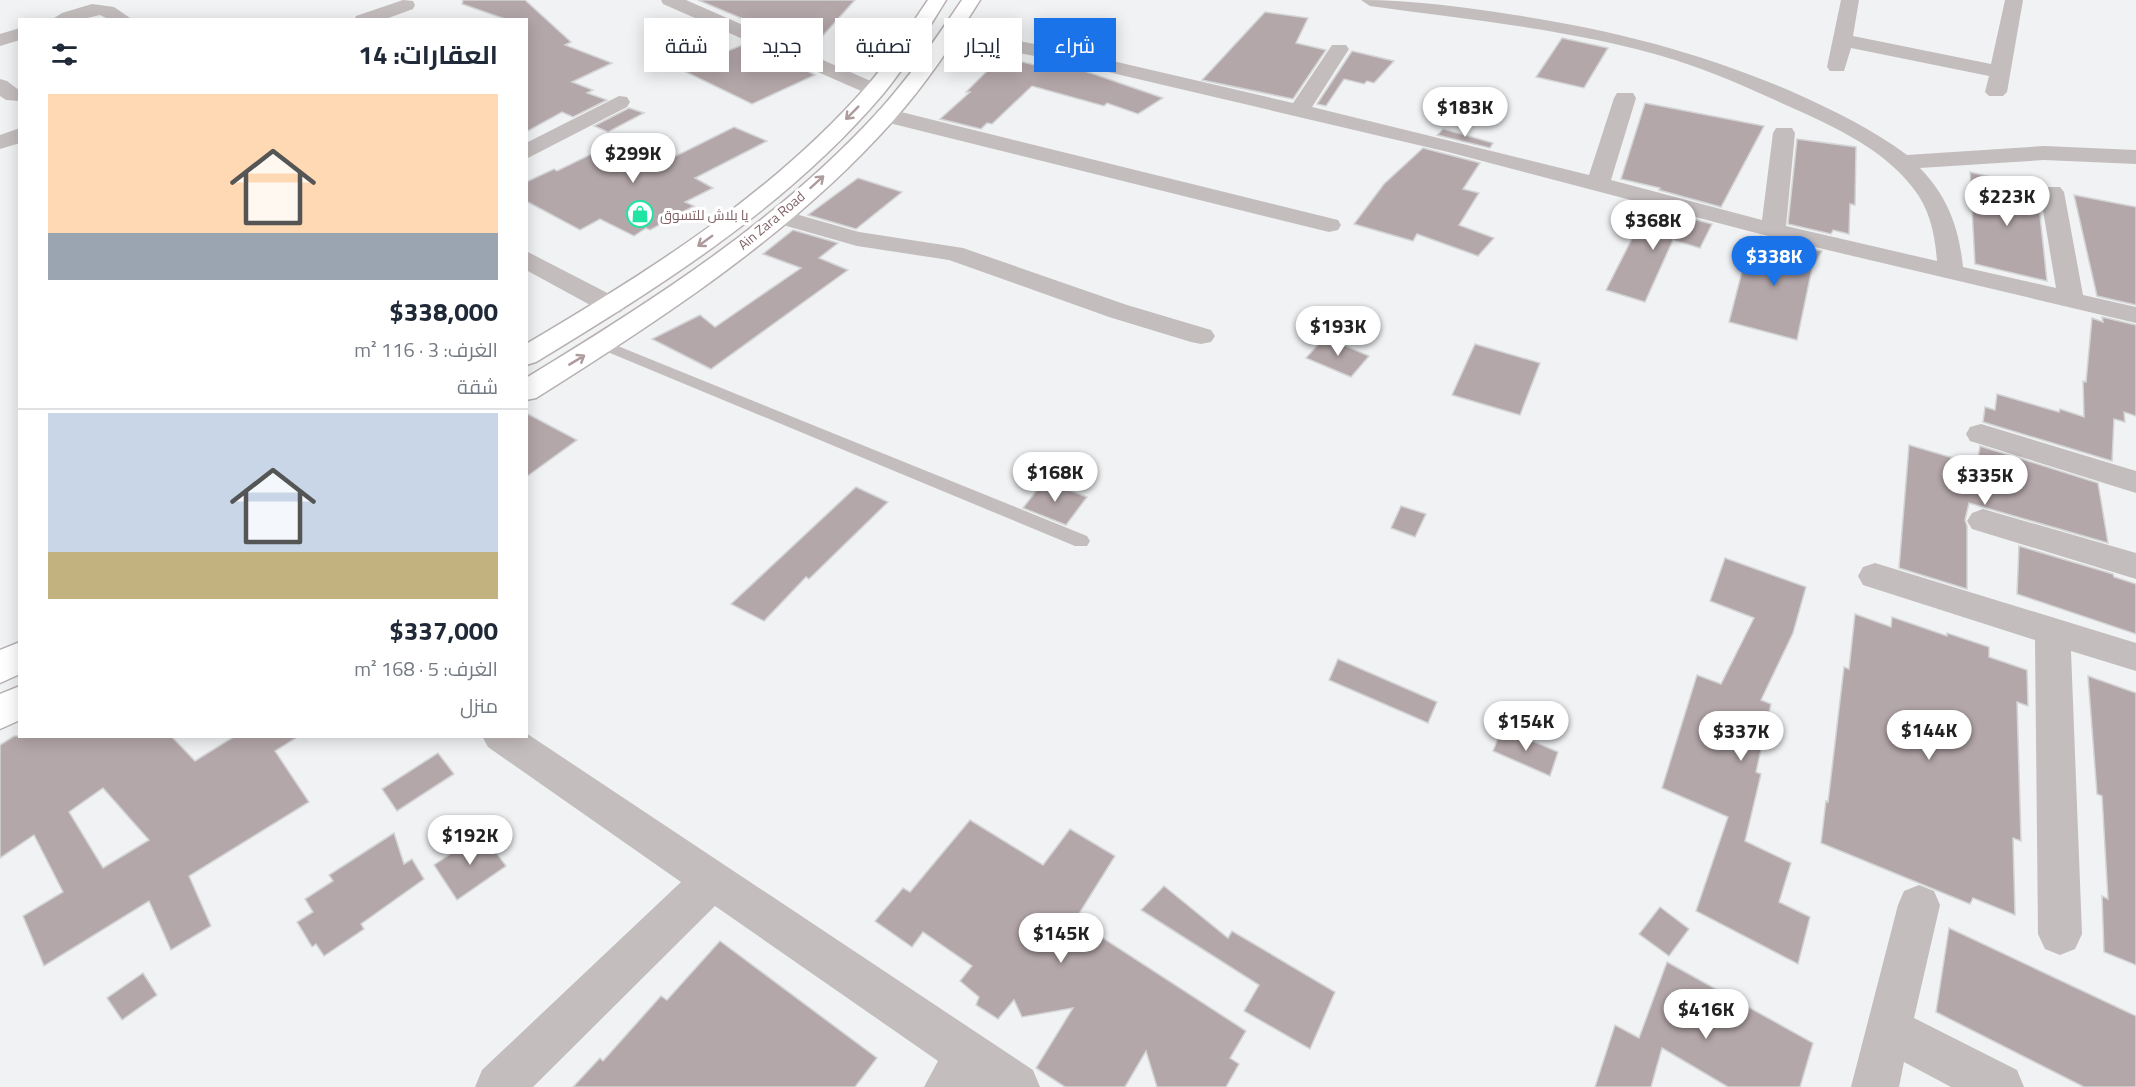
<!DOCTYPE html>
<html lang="ar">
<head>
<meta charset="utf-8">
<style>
	body { margin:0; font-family:"Titillium Web",Cairo,sans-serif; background:#f6f6f7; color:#1f2937; direction:rtl; height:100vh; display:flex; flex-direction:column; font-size:22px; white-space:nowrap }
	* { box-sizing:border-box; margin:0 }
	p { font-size:20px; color:#747a83 }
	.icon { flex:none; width:33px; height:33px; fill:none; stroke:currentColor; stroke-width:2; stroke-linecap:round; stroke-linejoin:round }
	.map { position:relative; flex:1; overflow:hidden; direction:ltr }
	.details { position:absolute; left:18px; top:18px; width:510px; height:720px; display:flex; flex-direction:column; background:#fff; border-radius:0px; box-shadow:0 3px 15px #0003; direction:rtl }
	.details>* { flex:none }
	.banner { position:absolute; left:546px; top:18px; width:570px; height:54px; direction:rtl; display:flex; gap:12px }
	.price { position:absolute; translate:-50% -51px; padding:0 14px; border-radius:21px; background:#fff; color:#222; font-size:20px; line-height:39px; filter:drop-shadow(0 2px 3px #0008) }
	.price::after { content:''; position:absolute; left:50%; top:36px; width:18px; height:14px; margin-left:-9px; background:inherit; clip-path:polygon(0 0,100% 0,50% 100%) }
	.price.selected { background:#1a73e8; color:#fff }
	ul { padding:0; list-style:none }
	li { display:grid; align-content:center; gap:12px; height:318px; padding:0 30px }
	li+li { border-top:2px solid #e0e1e3 }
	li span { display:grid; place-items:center; height:186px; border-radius:0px; color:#555 }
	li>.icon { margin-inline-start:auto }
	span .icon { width:108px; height:108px; fill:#fffc; stroke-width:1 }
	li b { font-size:26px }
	h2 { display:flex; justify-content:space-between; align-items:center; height:72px; padding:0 30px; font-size:26px }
	.chip { padding:0 21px; border-radius:0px; background:#fff; box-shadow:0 3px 15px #0003; font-size:21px; line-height:54px }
	.chip.selected { background:#1a73e8; color:#fff }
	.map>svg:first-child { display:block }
</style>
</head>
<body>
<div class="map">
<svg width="2136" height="1087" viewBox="0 0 2136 1087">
	<rect width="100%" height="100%" fill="#f0f2f4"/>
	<!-- building -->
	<g fill="#b4a7a9" stroke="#d3d4d5" stroke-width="1.5" fill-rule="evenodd">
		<path d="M463,0H525L571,42L565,45L612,63L572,82L593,90L587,93L607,100L573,117L562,112L526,132V20H508L462,4Z"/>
		<path d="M698,0H855L809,51L769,34L774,32Z"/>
		<path d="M1265,12L1308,18L1296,43L1326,50L1293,99L1202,80Z"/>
		<path d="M1562,38L1608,48L1584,88L1536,77Z"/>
		<path d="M747,43L797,65L815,75L752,104L682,70Z"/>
		<path d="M1352,51L1394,61L1374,83L1367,81L1364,84L1344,79L1326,106L1317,104Z"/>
		<path d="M1001,57L1039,66L1047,61L1076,68L1163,98L1138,114L1107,103L1104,106L1032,86L992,124L987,123L981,129L940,119L970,92H966Z"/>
		<path d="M1645,103L1764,126L1721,207L1659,190L1660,188L1621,179Z"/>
		<path d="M629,108L644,113L608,132L594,126Z"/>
		<path d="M734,127L767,141L695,178L713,188L685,202L694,206L650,230L646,228L634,236L600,219L580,230L526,201V182L554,169L557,171L616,142L662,163Z"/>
		<path d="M1443,129L1493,143L1490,148L1437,135Z"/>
		<path d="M1797,139L1856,147L1855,205L1850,204L1849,234L1833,230L1831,234L1788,224Z"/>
		<path d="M1423,148L1480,163L1463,189L1479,193L1459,225L1494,238L1478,256L1417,234L1413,241L1354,224L1384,184Z"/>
		<path d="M1970,172L2037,188L2047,281L1975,264Z"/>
		<path d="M858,178L902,192L856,229L808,215Z"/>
		<path d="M2074,195L2136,207V305L2097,296Z"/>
		<path d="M1648,207L1712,224L1700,248L1673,240L1645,302L1606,290Z"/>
		<path d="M793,230L838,243L819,258L848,270L711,369L652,339L700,315L715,327L801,268L763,254Z"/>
		<path d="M1760,236L1822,251L1812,268L1797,340L1729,322L1745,260Z"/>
		<path d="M2102,317L2136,325V416L2124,412L2125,422L2114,419L2112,461L1983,422L1985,407L1995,410L1997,394L2059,412L2060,409L2084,417L2083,381L2086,382L2092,318L2103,322Z"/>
		<path d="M1324,338L1348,347L1369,356L1351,377L1306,358Z"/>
		<path d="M1475,344L1540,363L1520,415L1452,395Z"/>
		<path d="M526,413L577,440L526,477Z"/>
		<path d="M1909,445L1977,465L1980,446L2098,483L2108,543L1969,503L1965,520L1967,526V589L1899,568Z"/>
		<path d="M1044,481L1087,497L1066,525L1023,508Z"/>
		<path d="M856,487L888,502L809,579L806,577L764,621L731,604Z"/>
		<path d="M1401,506L1426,514L1415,537L1391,528Z"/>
		<path d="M2019,546L2113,574L2114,577L2136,584V634L2017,594Z"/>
		<path d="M1725,558L1806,587L1793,633L1761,700L1771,704L1756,772L1761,774L1745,841L1791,863L1779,902L1810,917L1798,964L1696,911L1728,817L1662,788L1697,675L1721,684L1754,618L1710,601Z"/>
		<path d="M1855,614L1891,627L1892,617L1947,636V633L1989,647V657L2027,670L2028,706L2017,702L2021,841L2013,838L2015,915L1973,898L1970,904L1821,843L1826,801L1828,802L1844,667L1849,669Z"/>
		<path d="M1338,659L1437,702L1428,723L1329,680Z"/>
		<path d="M2088,676L2136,693V965L2104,952L2102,896L2108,899L2102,796L2097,794Z"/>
		<path d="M1502,728L1558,752L1550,776L1493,751Z"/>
		<path d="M14,736H171L195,761L235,736H299L275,751L309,802L189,876L211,926L171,950L149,901L44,966L23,916L63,892L34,835L0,858V745ZM103,788L149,840L103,868L69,812Z"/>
		<path d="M438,753L454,774L397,811L382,789Z"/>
		<path d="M970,820L1043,865L1070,829L1115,856L1075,920L1246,1031L1230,1058L1239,1064L1226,1087H1157L1146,1051L1125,1087H1065L1036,1068L1073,1008L1022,1017L1014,1000L998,1019L976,1005L979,997L960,981L972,966L923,932L912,947L875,921L903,888L910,892Z"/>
		<path d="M394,833L404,864L412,859L424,879L361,924L364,929L324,956L316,944L312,947L297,922L313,912L305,899L333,881L329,875Z"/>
		<path d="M482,833L506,866L457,900L434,865Z"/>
		<path d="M1164,886L1228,938L1232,931L1335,992L1310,1049L1244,1011L1259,985L1141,910Z"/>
		<path d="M1660,907L1689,929L1669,956L1639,934Z"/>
		<path d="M1949,928L2136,1016V1087H2084L1936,1012Z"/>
		<path d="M720,941L877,1058L855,1087H573L600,1058L603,1061L661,996L667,1000Z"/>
		<path d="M1667,962L1813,1043L1800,1087H1728L1662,1048L1651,1087H1595L1615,1025L1639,1038Z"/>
		<path d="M143,973L157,995L122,1020L107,998Z"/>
	</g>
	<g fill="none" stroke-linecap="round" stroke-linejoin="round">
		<defs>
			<g id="primary">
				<path d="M928,0H946C926,32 907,65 883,94C787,207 661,286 536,362L526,365V344C650,271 772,194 867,86C890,60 908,29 928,0Z"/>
				<path d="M962,0H980C953,43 926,84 892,122C792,234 663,318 536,398L526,400V378C651,302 778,221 877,113C909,78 936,39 962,0Z"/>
				<path d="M20,642V674L0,683V650Z"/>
				<path d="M20,686V720L0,729V694Z"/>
			</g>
		</defs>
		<!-- primary casing -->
		<use href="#primary" stroke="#b8b0b1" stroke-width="3"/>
		<!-- service -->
		<path fill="#c4bdbd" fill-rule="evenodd" d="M603,340L1087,536L1090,541L1087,546H1075L598,348L595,345Z"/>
		<!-- minor -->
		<g fill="#c4bdbd" fill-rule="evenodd">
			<path d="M403,0L413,1L415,5L413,9L383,20H354L356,16Z"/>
			<path d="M661,0H686L882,86L886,90L882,94H868L663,4Z"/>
			<path d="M1361,0C1413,0 1463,7 1515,15C1614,30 1703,53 1795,93C1835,111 1872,129 1907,155L2044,146L2136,150V164L2044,160L1920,168C1948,197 1959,228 1963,267L2056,288L2040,192L2044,187H2060L2064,192L2083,295L2136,307V323L1764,235L1448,152L1061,61L951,40L941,34L951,28L1061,49L1293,103L1332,45H1346L1349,49L1312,107L1589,175L1614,98L1617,93H1633L1636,98L1611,180L1762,220L1773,133L1776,128H1792L1795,133L1786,226L1937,261C1935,235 1930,209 1913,188C1885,151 1839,129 1797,110C1757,92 1717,73 1675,60C1577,30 1471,20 1370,6Z"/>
			<path d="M1841,0H1859L1853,36L1991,64L2005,0H2023L2007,92L2003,96H1989L1985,92L1989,76L1851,48L1844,71H1830L1827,67Z"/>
			<path d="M92,4L114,7L133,20H110L100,15L79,20H51L62,13Z"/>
			<path d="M20,28V40L0,46V34Z"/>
			<path d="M0,79L7,81L20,91V101L6,100L0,96Z"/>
			<path d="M619,96L627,97L630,102L627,107L526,159V143Z"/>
			<path d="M885,108L1338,220L1341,225L1338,230L1329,232L877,120L874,115L877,110Z"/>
			<path d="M20,128V143L0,149V135Z"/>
			<path d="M778,209L859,232L963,248L1127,305L1211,330L1215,336L1211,342L1201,344L1191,342L1109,317L949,260L857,246L769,221L766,216L769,211Z"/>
			<path d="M526,251L621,300L625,306L621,312L612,314L603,312L526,270Z"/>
			<path d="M1981,424L2136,471V493L1970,441L1966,434L1970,427Z"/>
			<path d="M1983,509L2136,553V579L1972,529L1967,521L1972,513Z"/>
			<path d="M1875,563L2136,643V671L2071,651L2082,934L2075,949L2060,955L2045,949L2038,934L2035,640L1863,585L1858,576L1863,567Z"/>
			<path d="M526,733L1033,1070L1040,1087H924L938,1061L715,906L533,1087H475L482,1070L681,882L488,747L482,736H526Z"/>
			<path d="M1919,885L1934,891L1940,905L1914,1018L2017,1070L2024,1087H1951L1904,1062L1899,1087H1851L1898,905L1904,891Z"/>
		</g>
		<!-- primary -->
		<use href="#primary" fill="#fff" fill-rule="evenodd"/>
	</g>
	<!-- one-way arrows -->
	<defs><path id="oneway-shaft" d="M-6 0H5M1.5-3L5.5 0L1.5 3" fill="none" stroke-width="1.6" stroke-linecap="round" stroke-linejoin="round" transform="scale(1.5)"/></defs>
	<g stroke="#ad9a9c">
		<use href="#oneway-shaft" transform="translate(852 113) rotate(135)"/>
		<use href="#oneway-shaft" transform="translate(817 182) rotate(-42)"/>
		<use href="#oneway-shaft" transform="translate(705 241) rotate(144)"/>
		<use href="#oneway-shaft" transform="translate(577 360) rotate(-31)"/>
	</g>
	<!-- icons -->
	<defs>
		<symbol id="shop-ring" viewBox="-11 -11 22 22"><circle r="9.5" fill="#fff" stroke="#1fe4a4" stroke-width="1.5"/><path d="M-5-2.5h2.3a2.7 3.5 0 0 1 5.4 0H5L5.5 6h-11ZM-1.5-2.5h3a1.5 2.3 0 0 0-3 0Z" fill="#1fe4a4"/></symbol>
	</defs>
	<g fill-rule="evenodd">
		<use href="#shop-ring" x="625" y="199" width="30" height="30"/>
	</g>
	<g text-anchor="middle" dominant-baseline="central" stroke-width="6" stroke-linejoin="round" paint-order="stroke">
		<!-- far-poi labels -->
		<g font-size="14" fill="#816366" stroke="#fff" text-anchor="start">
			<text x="660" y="214">يا بلاش للتسوق</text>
		</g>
		<!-- far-street labels -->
		<g font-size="14" fill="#816366" stroke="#fff">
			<text transform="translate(771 220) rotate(-40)">Ain Zara Road</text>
		</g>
	</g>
</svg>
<b class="price" style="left:1465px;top:138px">$183K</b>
<b class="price" style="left:633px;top:184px">$299K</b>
<b class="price" style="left:2007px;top:227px">$223K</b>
<b class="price" style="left:1653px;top:251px">$368K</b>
<b class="price selected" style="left:1774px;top:287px">$338K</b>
<b class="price" style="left:1338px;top:357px">$193K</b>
<b class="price" style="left:1055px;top:503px">$168K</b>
<b class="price" style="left:1985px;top:506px">$335K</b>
<b class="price" style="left:1526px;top:752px">$154K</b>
<b class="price" style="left:1929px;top:761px">$144K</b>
<b class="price" style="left:1741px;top:762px">$337K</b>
<b class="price" style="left:470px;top:866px">$192K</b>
<b class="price" style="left:1061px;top:964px">$145K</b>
<b class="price" style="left:1706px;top:1040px">$416K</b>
<div class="banner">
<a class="chip selected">شراء</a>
<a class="chip">إيجار</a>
<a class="chip">تصفية</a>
<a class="chip">جديد</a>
<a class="chip">شقة</a>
</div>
<section class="details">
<h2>العقارات: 14<svg class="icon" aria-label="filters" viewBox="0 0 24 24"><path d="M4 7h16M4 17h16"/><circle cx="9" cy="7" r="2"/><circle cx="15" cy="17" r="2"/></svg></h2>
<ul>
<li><span style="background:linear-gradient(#ffd9b3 75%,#9aa5b1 0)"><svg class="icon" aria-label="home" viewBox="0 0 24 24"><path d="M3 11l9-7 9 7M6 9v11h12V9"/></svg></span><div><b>$338,000</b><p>الغرف: 3 · 116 m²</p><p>شقة</p></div></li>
<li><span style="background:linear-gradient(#c9d6e8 75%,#c2b280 0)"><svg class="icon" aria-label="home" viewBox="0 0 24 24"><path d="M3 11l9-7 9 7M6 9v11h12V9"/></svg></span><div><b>$337,000</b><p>الغرف: 5 · 168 m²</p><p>منزل</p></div></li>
</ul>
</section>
</div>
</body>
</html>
